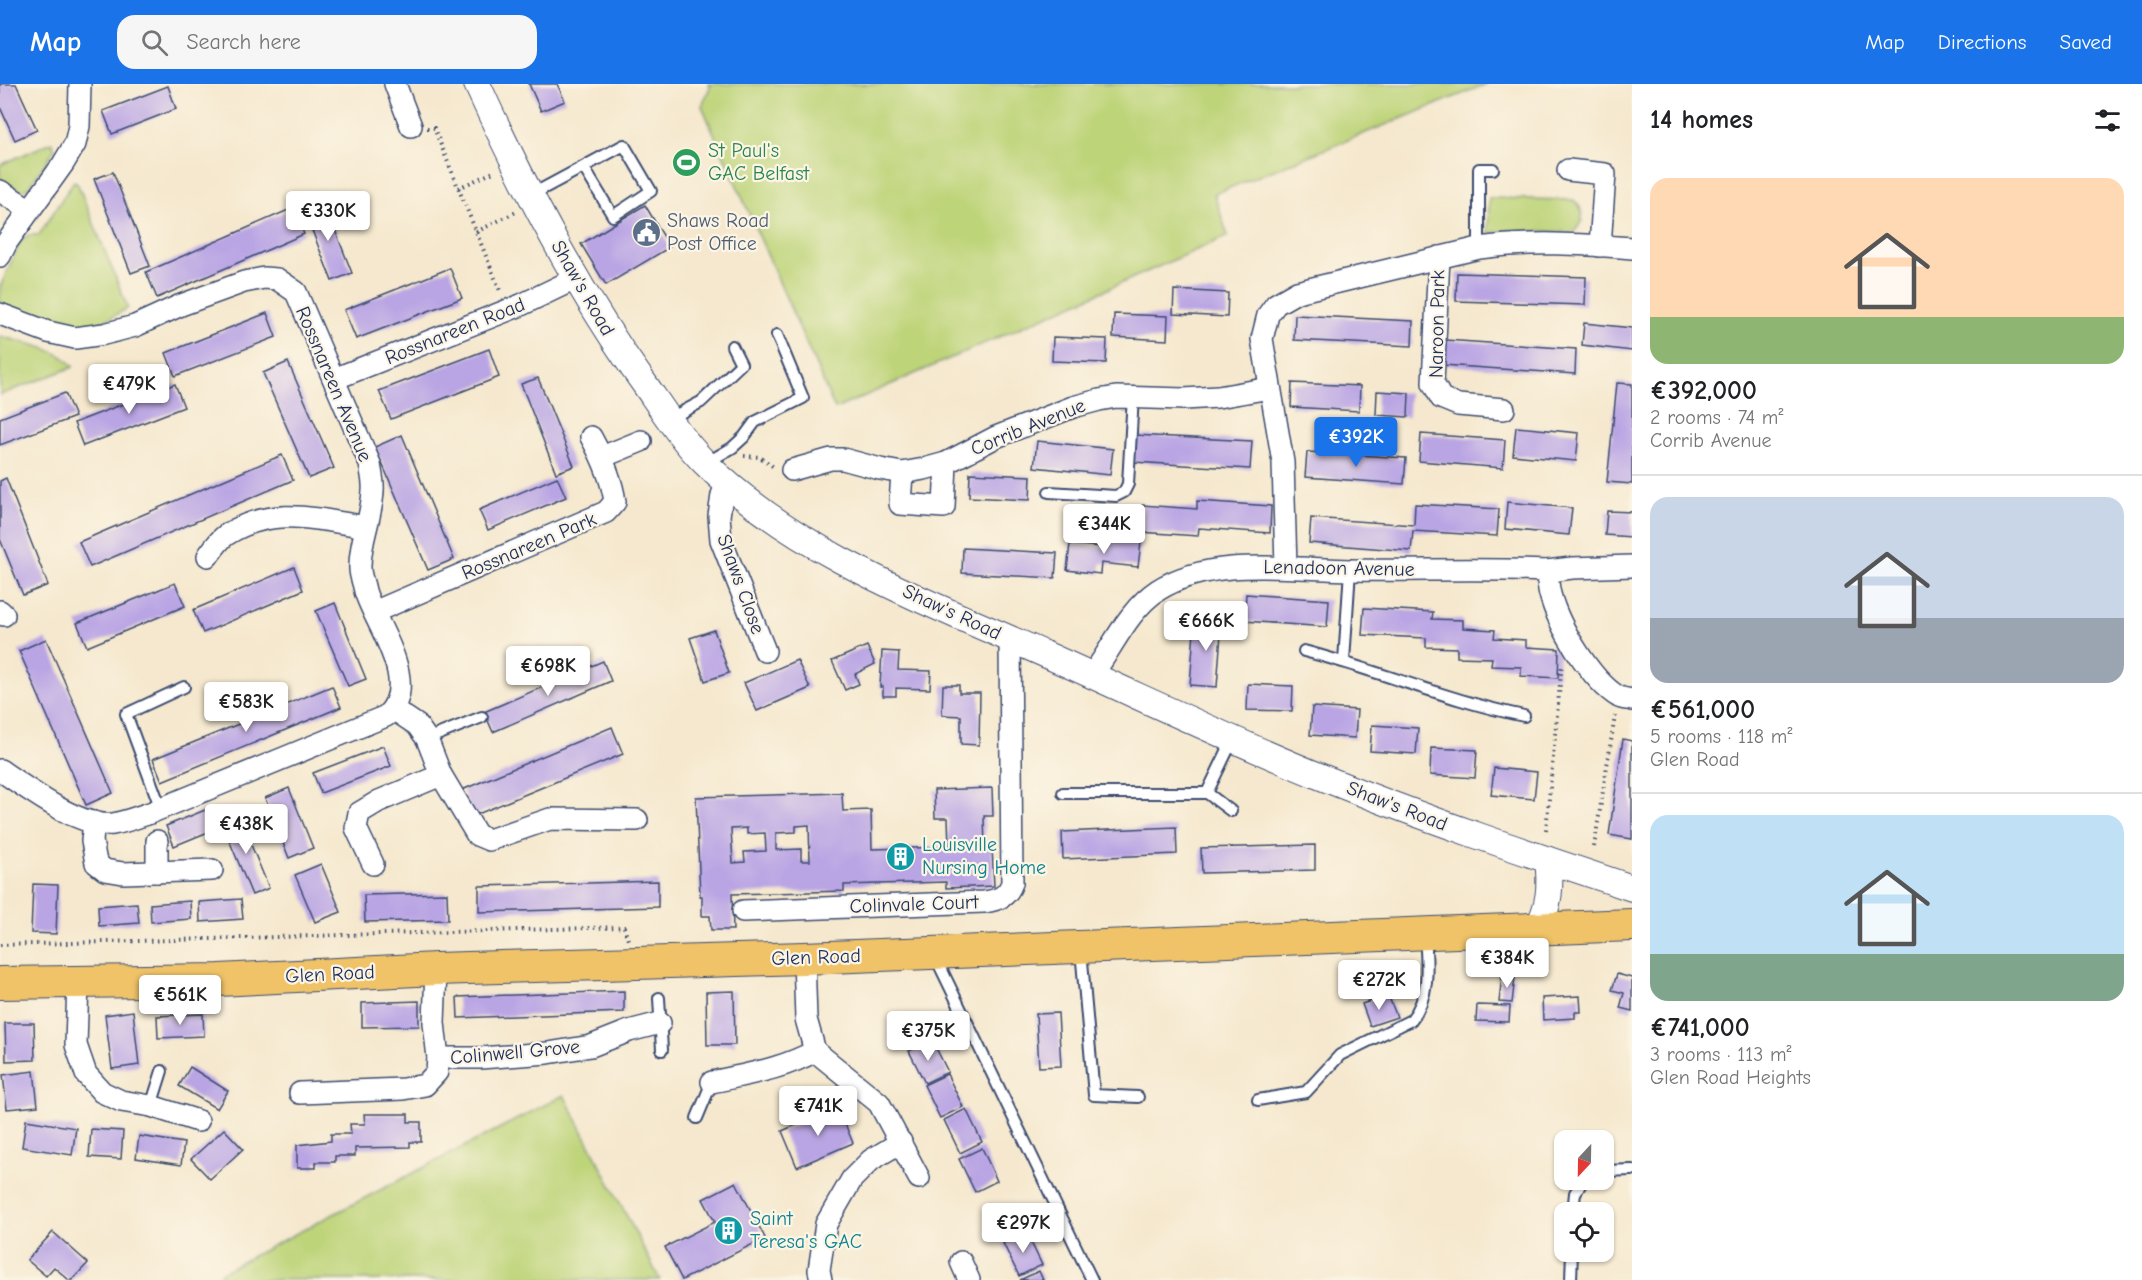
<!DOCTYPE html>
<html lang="en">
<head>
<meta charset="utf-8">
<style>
	body { margin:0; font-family:"Comic Neue",sans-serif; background:#f6f6f6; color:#202124; height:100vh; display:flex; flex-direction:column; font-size:22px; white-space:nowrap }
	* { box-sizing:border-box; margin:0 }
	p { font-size:20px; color:#757577 }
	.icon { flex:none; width:33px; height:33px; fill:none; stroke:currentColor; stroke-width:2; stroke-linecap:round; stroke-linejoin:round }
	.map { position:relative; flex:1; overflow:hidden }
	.details { display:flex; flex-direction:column; background:#fff; width:510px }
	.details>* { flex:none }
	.needle { width:39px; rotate:202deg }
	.buttons { position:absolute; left:1554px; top:1046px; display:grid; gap:12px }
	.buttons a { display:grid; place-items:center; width:60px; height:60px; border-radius:12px; background:#fff; box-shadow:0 2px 4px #0004; font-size:30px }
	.price { position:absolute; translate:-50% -51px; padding:0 14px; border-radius:6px; background:#fff; color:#222; font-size:20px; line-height:39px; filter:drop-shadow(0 2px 3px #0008) }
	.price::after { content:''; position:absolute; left:50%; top:36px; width:18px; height:14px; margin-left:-9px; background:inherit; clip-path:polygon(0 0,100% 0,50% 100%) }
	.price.current { background:#1a73e8; color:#fff }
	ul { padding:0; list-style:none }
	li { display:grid; align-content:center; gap:12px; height:318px; padding:0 18px }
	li+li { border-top:2px solid #e0e0e0 }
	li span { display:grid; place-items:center; height:186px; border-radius:18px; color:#555 }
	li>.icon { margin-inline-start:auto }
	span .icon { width:108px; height:108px; fill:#fffc; stroke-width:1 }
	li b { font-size:26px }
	h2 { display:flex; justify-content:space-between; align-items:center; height:72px; padding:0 18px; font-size:26px }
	header { display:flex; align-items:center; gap:36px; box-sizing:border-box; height:84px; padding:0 30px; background:#1a73e8; color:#fff }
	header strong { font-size:28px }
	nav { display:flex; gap:33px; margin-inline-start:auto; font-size:21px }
	.search { width:420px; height:54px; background:#f6f6f6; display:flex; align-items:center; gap:15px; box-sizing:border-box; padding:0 21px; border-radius:18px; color:#757577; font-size:22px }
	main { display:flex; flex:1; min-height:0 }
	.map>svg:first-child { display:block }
</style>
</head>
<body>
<header>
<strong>Map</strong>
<div class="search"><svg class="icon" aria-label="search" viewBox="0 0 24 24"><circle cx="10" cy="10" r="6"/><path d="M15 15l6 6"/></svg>Search here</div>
<nav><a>Map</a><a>Directions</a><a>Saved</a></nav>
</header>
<main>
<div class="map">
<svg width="1632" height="1196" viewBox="0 0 1632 1196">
	<rect width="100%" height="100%" fill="#fcf5e5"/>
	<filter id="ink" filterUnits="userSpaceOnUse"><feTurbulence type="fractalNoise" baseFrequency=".0167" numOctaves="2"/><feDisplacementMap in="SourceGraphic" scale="12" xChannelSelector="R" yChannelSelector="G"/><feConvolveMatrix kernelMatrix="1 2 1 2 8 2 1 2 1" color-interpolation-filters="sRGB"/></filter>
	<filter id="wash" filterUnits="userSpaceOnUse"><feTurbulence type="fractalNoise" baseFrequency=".008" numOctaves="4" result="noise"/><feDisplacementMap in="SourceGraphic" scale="24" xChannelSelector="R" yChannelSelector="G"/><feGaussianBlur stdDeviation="1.35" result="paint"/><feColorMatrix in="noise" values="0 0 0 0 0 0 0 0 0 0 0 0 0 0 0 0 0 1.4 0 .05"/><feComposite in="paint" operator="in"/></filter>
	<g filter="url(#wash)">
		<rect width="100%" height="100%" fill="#f5e8ce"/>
		<!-- green -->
		<g fill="#bed479" stroke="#6c826c" stroke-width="1.5">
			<path d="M709,0H1487L1214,110L1228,152L835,325L702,22L710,3Z"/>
			<path d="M52,58L55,65L28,104L21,107L0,95V81Z"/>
			<path d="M74,97L78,101L128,224L105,237L87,243L72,244L8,227L0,217V203L20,159L28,151H39Z"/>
			<path d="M1489,114L1573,116C1581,121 1582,128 1582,137L1575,147L1569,148L1512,146L1488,149Z"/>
			<path d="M0,252C21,259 62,264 73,283L0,311Z"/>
			<path d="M564,1011L660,1196H223L220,1189Z"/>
		</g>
		<g id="blocks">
			<!-- building -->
			<g fill="#baa5e4" fill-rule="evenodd">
				<path d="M0,0H16L37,46L15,56L0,23Z"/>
				<path d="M529,0H557L565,17L541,27Z"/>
				<path d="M168,2L176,25L112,50L103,27Z"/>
				<path d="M113,88L150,182L131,189L94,95Z"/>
				<path d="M324,118L352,189L332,197L304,126Z"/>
				<path d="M645,121L670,163L606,201L581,160Z"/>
				<path d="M293,124L304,150L157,214L146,188Z"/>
				<path d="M450,184L462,214L356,255L344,226Z"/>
				<path d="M1457,189L1586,193L1585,221L1456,217Z"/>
				<path d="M1174,206L1228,209L1227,233L1173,230Z"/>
				<path d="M267,229L276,253L175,292L166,269Z"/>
				<path d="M1114,230L1168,232L1167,256L1113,253Z"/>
				<path d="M1295,231L1413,237L1412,262L1294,256Z"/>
				<path d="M1584,239L1632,244V267L1582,261Z"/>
				<path d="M1053,253L1107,255L1106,279L1052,277Z"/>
				<path d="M1445,256L1576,265L1575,290L1443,281Z"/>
				<path d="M489,265L499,293L391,335L379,307Z"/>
				<path d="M288,278L334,384L309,394L263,289Z"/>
				<path d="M538,294L574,382L556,389L521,300Z"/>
				<path d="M1292,299L1360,302L1359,327L1291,323Z"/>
				<path d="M1617,299L1632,300V400L1607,398Z"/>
				<path d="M175,300L184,323L83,362L74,339Z"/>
				<path d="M1377,307L1409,309L1408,333L1376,331Z"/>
				<path d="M65,309L75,333L0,361V334Z"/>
				<path d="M1516,343L1579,349L1576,377L1513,371Z"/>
				<path d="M1421,350L1505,356L1503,384L1419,377Z"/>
				<path d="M402,351L454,475L428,486L375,363Z"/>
				<path d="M1134,351L1252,357L1250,385L1133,378Z"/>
				<path d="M1037,357L1113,365L1110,391L1034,383Z"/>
				<path d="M1307,368L1406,374L1404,400L1305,393Z"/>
				<path d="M282,371L293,396L90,483L79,458Z"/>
				<path d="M970,389L1031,392L1030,416L969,413Z"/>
				<path d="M557,393L566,413L488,446L479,426Z"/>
				<path d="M6,394L48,501L23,511L0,455V397Z"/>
				<path d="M1197,417L1271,422L1270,449L1199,444L1198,452L1140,448L1142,421L1197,425Z"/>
				<path d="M1507,418L1572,424L1569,451L1505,445Z"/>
				<path d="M1415,420L1499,425L1497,452L1413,447L1411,467L1309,459L1311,434L1414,441Z"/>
				<path d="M1607,427L1632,428V453L1605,451Z"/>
				<path d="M1102,454L1141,458L1138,483L1101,479L1100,490L1067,486L1070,460L1102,463Z"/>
				<path d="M963,464L1057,469L1055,494L962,489Z"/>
				<path d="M294,483L303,506L203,549L193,526Z"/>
				<path d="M175,499L185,522L87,563L77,539Z"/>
				<path d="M1246,510L1329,516L1327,543L1244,537Z"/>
				<path d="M335,519L366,595L348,602L316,527Z"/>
				<path d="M1364,524L1433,528L1432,535L1463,536V544L1495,546L1494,554L1526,556V563L1559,565L1558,594L1521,592V583L1491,582L1492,574L1457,573V564L1426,563V554L1362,551Z"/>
				<path d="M1195,534L1222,536L1217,603L1190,601Z"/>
				<path d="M714,546L729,589L705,597L690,554Z"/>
				<path d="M46,555L113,709L86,721L19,567Z"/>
				<path d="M867,562L875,580L855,590L859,600L845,606L832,577Z"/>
				<path d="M882,567L899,568L898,586L931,587L930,605L896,604V612H883V603H880Z"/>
				<path d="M797,576L810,604L757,627L744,599Z"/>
				<path d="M603,577L611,597L493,648L484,628Z"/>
				<path d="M1248,600L1293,602L1292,627L1247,626Z"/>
				<path d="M943,601H959V609H980L979,661L961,660V632L942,631Z"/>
				<path d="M332,602L341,623L162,697L153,675Z"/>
				<path d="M1312,623L1357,626L1355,654L1310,651Z"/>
				<path d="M1372,641L1418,644L1416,670L1370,667Z"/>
				<path d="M612,643L623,670L473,732L462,706Z"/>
				<path d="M1623,655L1632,657V755L1609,751Z"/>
				<path d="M383,662L391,682L321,709L313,689Z"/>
				<path d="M1431,664L1477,666L1475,694L1430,691Z"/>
				<path d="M1494,684L1537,688L1534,715L1491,711Z"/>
				<path d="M289,704L313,764L289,774L265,714Z"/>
				<path d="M992,704L993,732H984L985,764H992L994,802L946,804V798L844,801V807L732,810L733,846H711L710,832H702V812H700L696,713L842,709L843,727L871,726L872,765L949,763L948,734H935L934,706ZM809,741L810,777H801V765L776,766V749L796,748V742ZM747,744V750L765,749L766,767L744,768L745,778L733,779L731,745Z"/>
				<path d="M205,726L213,746L174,762L166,742Z"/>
				<path d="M239,732L269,804L252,811L222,739Z"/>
				<path d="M1176,743L1177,770L1063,775L1062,748Z"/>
				<path d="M1315,761V786L1202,789L1201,764Z"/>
				<path d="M321,780L341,828L315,838L295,791Z"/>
				<path d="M658,797V823L479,828V802Z"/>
				<path d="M33,800L58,801L56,850L31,849Z"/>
				<path d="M447,809L448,836L365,838L364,811Z"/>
				<path d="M241,815L243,835L200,838L199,818Z"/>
				<path d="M190,817L191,835L151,838L150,820Z"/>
				<path d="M137,819L139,839L99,842L98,822Z"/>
				<path d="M1617,890L1632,894V927L1620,924L1624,909L1612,906Z"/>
				<path d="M1502,891L1515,893L1512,919L1499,918Z"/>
				<path d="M624,907V928L458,934L457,913Z"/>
				<path d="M734,907L735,961H707L706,908Z"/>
				<path d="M1388,911L1397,933L1370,942L1362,920Z"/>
				<path d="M1580,912L1581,928H1575V934L1543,936L1542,914Z"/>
				<path d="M419,917V942L362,943V919Z"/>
				<path d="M1477,921L1510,922L1509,938L1476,937Z"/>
				<path d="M133,927L139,981L112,985L105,931Z"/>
				<path d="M1058,929L1061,982L1039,983L1036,930Z"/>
				<path d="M203,930L204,952L158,954L157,932Z"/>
				<path d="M5,939H34L35,976L6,977Z"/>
				<path d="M932,956L948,988L925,999L909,967Z"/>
				<path d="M190,983L228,1007L217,1025L179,1002Z"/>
				<path d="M34,987L38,1022L7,1025L3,991Z"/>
				<path d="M947,990L963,1023L940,1034L924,1001Z"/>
				<path d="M838,1023L853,1059L797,1083L782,1047Z"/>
				<path d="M966,1025L982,1058L960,1069L944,1036Z"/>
				<path d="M364,1030H408V1038H421V1058H410V1063L355,1064V1072H335V1078H316V1084H297V1061L331,1057V1050H351L350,1040H365Z"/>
				<path d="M26,1036L76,1044L72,1071L22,1063Z"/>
				<path d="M91,1045L123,1047L121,1075L89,1073Z"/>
				<path d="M224,1045L243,1065L210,1095L191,1075Z"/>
				<path d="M139,1052L184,1059L181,1081L136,1074Z"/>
				<path d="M982,1064L997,1097L975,1108L959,1075Z"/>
				<path d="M736,1098L765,1154L682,1196L665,1163L715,1138L703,1115Z"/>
				<path d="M53,1148L88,1179L72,1196H69L54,1183L46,1192L27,1176Z"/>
				<path d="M1026,1148L1042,1181L1019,1192L1003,1159Z"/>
				<path d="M1039,1187L1043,1196H1020Z"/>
			</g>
		</g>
	</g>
	<g filter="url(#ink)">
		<use href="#blocks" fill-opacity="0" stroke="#3c4b6f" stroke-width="1.5"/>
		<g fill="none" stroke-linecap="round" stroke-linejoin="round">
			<defs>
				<g id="service">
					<path d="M531,111L624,61L651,107L613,132L584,84"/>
					<path d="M1479,164V85H1493"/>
					<path d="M669,335L701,318L741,280L732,262"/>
					<path d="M706,379L732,364L744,353L755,338L803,314L777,251"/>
					<path d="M1049,408L1116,412L1124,408L1128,400L1133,312"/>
					<path d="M1304,567C1378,586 1449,617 1524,632"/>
					<path d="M1344,577L1350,486"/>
					<path d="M427,655L482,633"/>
					<path d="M1063,709H1207L1231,727"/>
					<path d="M1207,709L1233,655"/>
					<path d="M161,725L126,630L184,603"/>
					<path d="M1081,866L1094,1011L1138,1013"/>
					<path d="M935,872L1092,1196"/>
					<path d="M659,914L662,966"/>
					<path d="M1258,1016L1306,1008L1340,971L1411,936C1431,912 1427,880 1425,851"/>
					<path d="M151,1022L162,987"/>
					<path d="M697,1034L712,998"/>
					<path d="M1604,1087L1632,1086"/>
					<path d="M1573,1128L1575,1109L1584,1095"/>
					<path d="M1571,1196L1572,1167"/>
				</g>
				<g id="minor">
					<path d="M395,0L411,42"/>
					<path d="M1568,86L1605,90L1600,162"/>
					<path d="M0,107L29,125"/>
					<path d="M0,172L7,158L63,80L75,60L79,42L80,0"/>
					<path d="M1439,173L1433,299L1441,314L1458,321L1504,325"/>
					<path d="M0,230L48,248L75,254L104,250L135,242L181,221L244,198L264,194L277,195L296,208L370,380C371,388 374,398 373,407C372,433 359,459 360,485C360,492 364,500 365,507C375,541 422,599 386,632L150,729C138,733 125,738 113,740C79,744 28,705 0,686"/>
					<path d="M334,295L521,221L575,195"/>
					<path d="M602,373L641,357"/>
					<path d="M792,386L831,375H843L880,385L902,389L924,385L946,379L996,353L1073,323L1099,316L1116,313L1184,315L1218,313L1270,304"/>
					<path d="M902,389L900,420L944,423L946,379"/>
					<path d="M727,398L722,411L719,432L721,456L765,567"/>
					<path d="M208,472C213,465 219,456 226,451C272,421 317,435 366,443"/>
					<path d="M1286,483L1283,378L1262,255L1268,231L1276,220L1297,208L1479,164C1530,157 1581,160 1632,164"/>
					<path d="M1547,487C1548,495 1548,503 1550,510C1558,541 1591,597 1619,613C1623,615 1628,615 1632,616"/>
					<path d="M0,527L4,531"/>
					<path d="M374,528L606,428L615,418C612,395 602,373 591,353"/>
					<path d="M1094,592L1099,581C1116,556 1131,524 1158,506C1211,472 1290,485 1351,486C1416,487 1482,484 1547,487L1572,484L1632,482"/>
					<path d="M393,625L417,641L427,655L441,691L477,751L489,756L550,735L637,736"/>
					<path d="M94,738L92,757L96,779L105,786L123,789L212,786"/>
					<path d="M373,780L356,744L359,729L379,717L441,691"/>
					<path d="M157,788V757"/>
					<path d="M743,827L984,818C998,816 1007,813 1012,799L1010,555"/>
					<path d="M804,874L806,935L815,967L879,1019L919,1094"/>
					<path d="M436,885L434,939L438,974H480L548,969L591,962L629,947L660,939"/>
					<path d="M78,898L76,961L86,990L102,1008L121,1017L151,1022L198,1037"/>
					<path d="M712,998C748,990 783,985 815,967"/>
					<path d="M300,1009L403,1005L425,1001L437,988L438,974"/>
					<path d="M961,1178L969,1196"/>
					<path d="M821,1196L819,1186L826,1140L852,1095L871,1076L901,1058"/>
				</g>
				<g id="tertiary">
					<path d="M477,0C525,105 578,208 646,302C664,328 682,356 704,378C796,470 933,520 1049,572C1139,612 1228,655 1319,692C1422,734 1527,769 1632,804"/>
					<path d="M1537,845C1550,822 1551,801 1548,776"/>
				</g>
				<path id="primary" d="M0,899L219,896L436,885L804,874L1632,841"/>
			</defs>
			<!-- service casing -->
			<use href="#service" stroke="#3c4b6f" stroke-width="14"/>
			<!-- minor casing -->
			<use href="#minor" stroke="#3c4b6f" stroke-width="24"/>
			<!-- tertiary casing -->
			<use href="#tertiary" stroke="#3c4b6f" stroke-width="28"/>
			<!-- primary casing -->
			<use href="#primary" stroke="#3c4b6f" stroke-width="34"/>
			<!-- path -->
			<g stroke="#3c4b6f" stroke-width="4" stroke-dasharray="1.5 4.5" stroke-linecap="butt">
				<path d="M427,44H434L501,209"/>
				<path d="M458,104L496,87"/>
				<path d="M476,148L516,128"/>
				<path d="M744,372L760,373L775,384"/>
				<path d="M1546,746L1562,579"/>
				<path d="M1594,763L1615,632"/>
				<path d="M0,861L624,843L628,856"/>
			</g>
			<!-- service -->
			<use href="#service" stroke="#fff" stroke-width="10"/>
			<!-- minor -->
			<use href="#minor" stroke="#fff" stroke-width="21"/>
			<!-- tertiary -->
			<use href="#tertiary" stroke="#fff" stroke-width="26"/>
			<!-- primary -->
			<use href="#primary" stroke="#f0c369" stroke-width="32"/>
		</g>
	</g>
	<!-- icons -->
	<defs>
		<symbol id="stadium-disc" viewBox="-11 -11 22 22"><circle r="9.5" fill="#2e9e5b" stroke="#fcf5e5"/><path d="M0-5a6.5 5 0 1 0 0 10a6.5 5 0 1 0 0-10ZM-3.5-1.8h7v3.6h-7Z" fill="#fff"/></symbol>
		<symbol id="civic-disc" viewBox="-11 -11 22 22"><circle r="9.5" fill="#5c6f8a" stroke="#fcf5e5"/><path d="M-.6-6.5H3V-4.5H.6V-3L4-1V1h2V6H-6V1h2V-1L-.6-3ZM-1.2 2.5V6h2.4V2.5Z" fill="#fff"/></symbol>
		<symbol id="building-disc" viewBox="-11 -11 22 22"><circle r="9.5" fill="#0f9aa8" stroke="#fcf5e5"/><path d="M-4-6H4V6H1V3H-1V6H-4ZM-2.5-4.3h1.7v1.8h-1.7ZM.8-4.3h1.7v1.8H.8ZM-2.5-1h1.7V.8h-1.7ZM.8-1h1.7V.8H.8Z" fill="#fff"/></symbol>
	</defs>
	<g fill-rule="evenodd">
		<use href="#stadium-disc" x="670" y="62" width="33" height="33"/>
		<use href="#civic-disc" x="630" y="132" width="33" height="33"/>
		<use href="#building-disc" x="884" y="756" width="33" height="33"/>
		<use href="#building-disc" x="712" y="1130" width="33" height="33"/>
	</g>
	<g text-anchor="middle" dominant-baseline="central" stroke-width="4.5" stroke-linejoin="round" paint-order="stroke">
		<!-- leisure labels -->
		<g font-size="20" fill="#27864d" stroke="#fcf5e5" text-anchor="start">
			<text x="708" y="66">St Paul's<tspan x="708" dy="23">GAC Belfast</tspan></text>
		</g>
		<!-- service labels -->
		<g font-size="20" fill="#4e5e75" stroke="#fcf5e5" text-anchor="start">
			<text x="667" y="136">Shaws Road<tspan x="667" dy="23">Post Office</tspan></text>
		</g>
		<!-- street labels -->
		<g font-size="20" fill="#1b2f5e" stroke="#fcf5e5">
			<text transform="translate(583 204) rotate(60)">Shaw's Road</text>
			<text transform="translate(1437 240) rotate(-89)">Naroon Park</text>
			<text transform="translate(455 247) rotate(-22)">Rossnareen Road</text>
			<text transform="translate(334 300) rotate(67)">Rossnareen Avenue</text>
			<text transform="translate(1028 343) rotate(-22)">Corrib Avenue</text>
			<text transform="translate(529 462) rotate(-23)">Rossnareen Park</text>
			<text transform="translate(1339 484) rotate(1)">Lenadoon Avenue</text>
			<text transform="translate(741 500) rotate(70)">Shaws Close</text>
			<text transform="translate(952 528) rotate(25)">Shaw's Road</text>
			<text transform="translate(1397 722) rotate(21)">Shaw's Road</text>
			<text transform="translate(914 820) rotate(-2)">Colinvale Court</text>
			<text transform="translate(816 873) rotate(-2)">Glen Road</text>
			<text transform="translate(330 890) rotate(-3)">Glen Road</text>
			<text transform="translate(515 968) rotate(-5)">Colinwell Grove</text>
		</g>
		<!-- culture labels -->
		<g font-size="20" fill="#0d838f" stroke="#fcf5e5" text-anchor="start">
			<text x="922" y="760">Louisville<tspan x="922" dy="23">Nursing Home</tspan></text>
			<text x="750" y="1134">Saint<tspan x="750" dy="23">Teresa's GAC</tspan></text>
		</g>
	</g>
</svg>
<div class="buttons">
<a><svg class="needle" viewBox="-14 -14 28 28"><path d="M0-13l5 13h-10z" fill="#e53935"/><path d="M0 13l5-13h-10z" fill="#757577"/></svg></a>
<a><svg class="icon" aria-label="locate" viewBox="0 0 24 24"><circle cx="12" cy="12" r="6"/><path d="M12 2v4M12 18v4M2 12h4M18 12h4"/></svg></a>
</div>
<b class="price" style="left:328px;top:158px">€330K</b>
<b class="price" style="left:129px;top:331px">€479K</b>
<b class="price current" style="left:1356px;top:384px">€392K</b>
<b class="price" style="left:1104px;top:471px">€344K</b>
<b class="price" style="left:1206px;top:568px">€666K</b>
<b class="price" style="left:548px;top:613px">€698K</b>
<b class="price" style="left:246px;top:649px">€583K</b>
<b class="price" style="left:246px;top:771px">€438K</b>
<b class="price" style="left:1507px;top:905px">€384K</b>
<b class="price" style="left:1379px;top:927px">€272K</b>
<b class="price" style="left:180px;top:942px">€561K</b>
<b class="price" style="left:928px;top:978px">€375K</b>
<b class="price" style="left:818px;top:1053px">€741K</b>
<b class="price" style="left:1023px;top:1170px">€297K</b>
</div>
<section class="details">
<h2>14 homes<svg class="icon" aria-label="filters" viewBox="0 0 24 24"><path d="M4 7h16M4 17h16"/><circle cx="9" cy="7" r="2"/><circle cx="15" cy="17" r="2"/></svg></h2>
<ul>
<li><span style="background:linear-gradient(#ffd9b3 75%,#8fb573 0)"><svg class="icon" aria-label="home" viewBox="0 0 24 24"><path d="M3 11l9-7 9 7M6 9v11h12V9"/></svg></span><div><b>€392,000</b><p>2 rooms · 74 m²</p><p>Corrib Avenue</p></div></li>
<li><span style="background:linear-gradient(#c9d6e8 65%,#9aa5b1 0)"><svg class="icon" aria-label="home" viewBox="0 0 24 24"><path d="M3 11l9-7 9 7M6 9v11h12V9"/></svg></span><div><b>€561,000</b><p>5 rooms · 118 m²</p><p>Glen Road</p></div></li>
<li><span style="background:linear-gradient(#bfe0f5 75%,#7fa58c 0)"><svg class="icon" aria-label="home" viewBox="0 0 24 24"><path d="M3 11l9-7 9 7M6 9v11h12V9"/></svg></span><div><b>€741,000</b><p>3 rooms · 113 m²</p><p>Glen Road Heights</p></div></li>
</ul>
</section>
</main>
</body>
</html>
